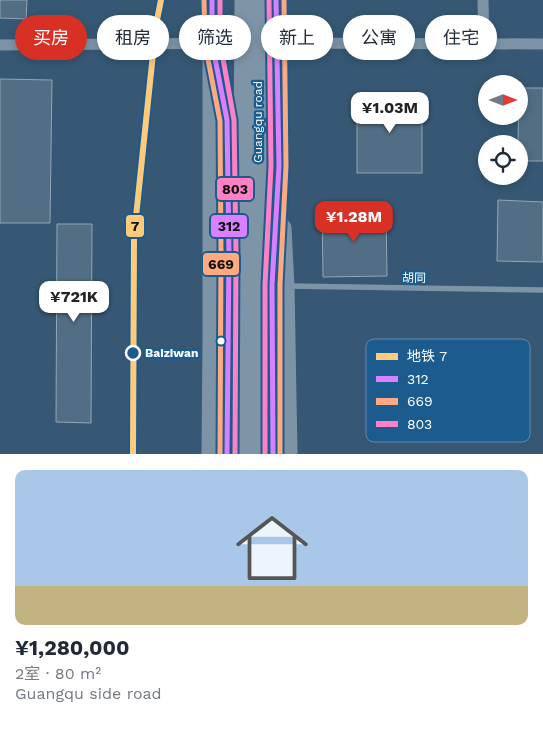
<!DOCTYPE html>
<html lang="zh">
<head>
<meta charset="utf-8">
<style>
	body { margin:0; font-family:"Work Sans","Noto Sans SC",sans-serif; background:#f6f6f7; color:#1f2937; height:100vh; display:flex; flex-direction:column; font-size:19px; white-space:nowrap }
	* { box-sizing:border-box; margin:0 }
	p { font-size:16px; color:#747a83 }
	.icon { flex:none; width:28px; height:28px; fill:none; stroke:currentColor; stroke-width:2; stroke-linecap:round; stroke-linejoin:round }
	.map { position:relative; height:454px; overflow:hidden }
	.panel { display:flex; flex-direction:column; background:#fff; flex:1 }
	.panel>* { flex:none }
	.top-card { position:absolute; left:15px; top:15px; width:514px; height:45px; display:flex; gap:10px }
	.needle { width:32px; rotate:90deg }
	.controls { position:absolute; left:478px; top:75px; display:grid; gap:10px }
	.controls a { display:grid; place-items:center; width:50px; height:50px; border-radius:50%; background:#fff; box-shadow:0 2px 8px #0003; font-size:25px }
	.price { position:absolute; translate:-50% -42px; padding:0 11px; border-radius:10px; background:#fff; color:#222; font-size:16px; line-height:32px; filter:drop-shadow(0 1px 2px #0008) }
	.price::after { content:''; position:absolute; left:50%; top:30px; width:15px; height:11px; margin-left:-8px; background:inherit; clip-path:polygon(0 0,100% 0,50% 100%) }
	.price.active { background:#d93025; color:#fff }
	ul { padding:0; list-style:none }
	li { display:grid; align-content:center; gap:10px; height:265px; padding:0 15px }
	li span { display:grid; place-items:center; height:155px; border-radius:10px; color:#555 }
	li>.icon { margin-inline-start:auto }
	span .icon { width:90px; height:90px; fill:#fffc; stroke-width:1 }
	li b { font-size:21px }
	.chip { padding:0 18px; border-radius:22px; background:#fff; box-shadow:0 2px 8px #0003; font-size:18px; line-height:45px }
	.chip.active { background:#d93025; color:#fff }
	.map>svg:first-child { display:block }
</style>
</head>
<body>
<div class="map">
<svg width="543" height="454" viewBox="0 0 543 454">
	<rect width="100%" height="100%" fill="#365874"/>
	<!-- building -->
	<g fill="#526e84" stroke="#92a6b6">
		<path d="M0,0H27L26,19L0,18Z"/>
		<path d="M0,79L52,80L50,223H0Z"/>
		<path d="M519,88H543V161H519V144H518Z"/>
		<rect x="357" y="95" width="65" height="78"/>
		<path d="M498,200L543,202V262L497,261Z"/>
		<path d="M322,209H386L387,276L323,277Z"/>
		<path d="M57,224H92L91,423L56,422Z"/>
	</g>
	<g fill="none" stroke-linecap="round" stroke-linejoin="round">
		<!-- service -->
		<path stroke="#7d94a7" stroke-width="5.5" d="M287,286L543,290"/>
		<!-- minor -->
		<g stroke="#7d94a7" stroke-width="11">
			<path d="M483,0L484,44"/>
			<path d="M272,43L543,44"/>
			<path d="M0,45L249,43"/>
		</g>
		<!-- primary -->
		<g stroke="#7d94a7" stroke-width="19">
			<path d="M276,0L280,183"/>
			<path d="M282,228L285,286L288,454"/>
			<path d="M211,454L212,341V0"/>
		</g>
		<!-- trunk -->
		<g stroke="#7e94a7" stroke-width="19">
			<path d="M212,43L227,120L229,253L227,454"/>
			<path d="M273,454L272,285L279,166"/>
		</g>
		<!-- trunk-bridge -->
		<g stroke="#7e94a7" stroke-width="19">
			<path d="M241,454L244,0"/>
			<path d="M258,454V0"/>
		</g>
		<defs>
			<g id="bus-1">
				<path d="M212,0V43L227,120L229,253L227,454"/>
				<path d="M273,454L272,285L279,166L276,0"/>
			</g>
			<g id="bus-2">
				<path d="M204,0L205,44L220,121L221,253L220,454"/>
				<path d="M280,454V285L286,166L284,0"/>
			</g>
			<g id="bus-3">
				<path d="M220,0V42L234,120L236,253L235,454"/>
				<path d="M265,454V285L271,166L269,0"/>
			</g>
		</defs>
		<!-- bus-1 casing -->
		<use href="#bus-1" stroke="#1c5b8e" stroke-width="9"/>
		<!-- bus-2 casing -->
		<use href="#bus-2" stroke="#1c5b8e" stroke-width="9"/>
		<!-- bus-3 casing -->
		<use href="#bus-3" stroke="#1c5b8e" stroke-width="9"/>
		<!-- bus-1 -->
		<use href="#bus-1" stroke="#d880ff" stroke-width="5"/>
		<!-- bus-2 -->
		<use href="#bus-2" stroke="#ffa980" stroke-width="5"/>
		<!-- bus-3 -->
		<use href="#bus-3" stroke="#ff80c5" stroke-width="5"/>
		<defs>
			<path id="metro-1" d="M133,454L134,236L156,25L161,0"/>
		</defs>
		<!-- metro-1 casing -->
		<use href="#metro-1" stroke="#1c5b8e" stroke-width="10"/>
		<!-- metro-1 -->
		<use href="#metro-1" stroke="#ffcb7a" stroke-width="6"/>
	</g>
	<!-- markers -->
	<circle fill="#fff" stroke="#1c5b8e" stroke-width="2" cx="221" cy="341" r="4.5"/>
	<circle fill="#1c5b8e" stroke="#fff" stroke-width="2.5" cx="133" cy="353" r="7"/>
	<g text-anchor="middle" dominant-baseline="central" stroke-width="4.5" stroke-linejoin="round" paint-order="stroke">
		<!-- street labels -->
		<g font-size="12" fill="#fff" stroke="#1c5b8e">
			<text transform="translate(258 122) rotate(-90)">Guangqu road</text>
			<text transform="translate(414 278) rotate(1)">胡同</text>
		</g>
		<!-- stop labels -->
		<g font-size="12" font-weight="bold" fill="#fff" stroke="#1c5b8e" text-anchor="start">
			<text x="145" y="353">Baiziwan</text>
		</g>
	</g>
	<!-- legend -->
	<rect x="366" y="339" width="164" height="103" rx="8" fill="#1c5b8e" stroke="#608cb0" stroke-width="1"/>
	<rect x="376" y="353" width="22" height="7" fill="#ffcb7a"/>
	<rect x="376" y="376" width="22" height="6" fill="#d880ff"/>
	<rect x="376" y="398" width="22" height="7" fill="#ffa980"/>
	<rect x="376" y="421" width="22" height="6" fill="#ff80c5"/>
	<g font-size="14" fill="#fff">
		<text x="407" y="361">地铁 7</text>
		<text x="407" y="384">312</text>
		<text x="407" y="406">669</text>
		<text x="407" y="429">803</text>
	</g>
	<g stroke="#1c5b8e" stroke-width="2">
		<rect x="216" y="177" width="38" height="24" rx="5" fill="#ff80c5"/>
		<rect x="125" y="214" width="20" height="24" rx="5" fill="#ffcb7a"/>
		<rect x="210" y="214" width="38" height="24" rx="5" fill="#d880ff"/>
		<rect x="202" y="252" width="38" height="24" rx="5" fill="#ffa980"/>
	</g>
	<g font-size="14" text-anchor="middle" font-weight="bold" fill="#111">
		<text x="235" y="194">803</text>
		<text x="135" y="231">7</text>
		<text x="229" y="231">312</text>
		<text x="221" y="269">669</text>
	</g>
</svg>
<div class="controls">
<a><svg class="needle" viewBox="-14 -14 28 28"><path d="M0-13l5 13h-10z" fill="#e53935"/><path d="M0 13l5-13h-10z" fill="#747a83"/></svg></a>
<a><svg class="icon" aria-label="locate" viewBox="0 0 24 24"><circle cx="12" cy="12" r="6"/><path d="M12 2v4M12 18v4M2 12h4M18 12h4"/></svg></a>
</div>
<b class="price" style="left:390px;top:134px">¥1.03M</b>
<b class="price active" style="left:354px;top:243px">¥1.28M</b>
<b class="price" style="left:74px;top:323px">¥721K</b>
<div class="top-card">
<a class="chip active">买房</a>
<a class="chip">租房</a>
<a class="chip">筛选</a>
<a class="chip">新上</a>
<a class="chip">公寓</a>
<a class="chip">住宅</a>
</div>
</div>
<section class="panel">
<ul>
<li><span style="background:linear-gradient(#a9c7e8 75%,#c2b280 0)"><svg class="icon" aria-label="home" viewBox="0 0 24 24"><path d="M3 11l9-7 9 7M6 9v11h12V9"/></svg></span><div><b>¥1,280,000</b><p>2室 · 80 m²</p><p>Guangqu side road</p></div></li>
</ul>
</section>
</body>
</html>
